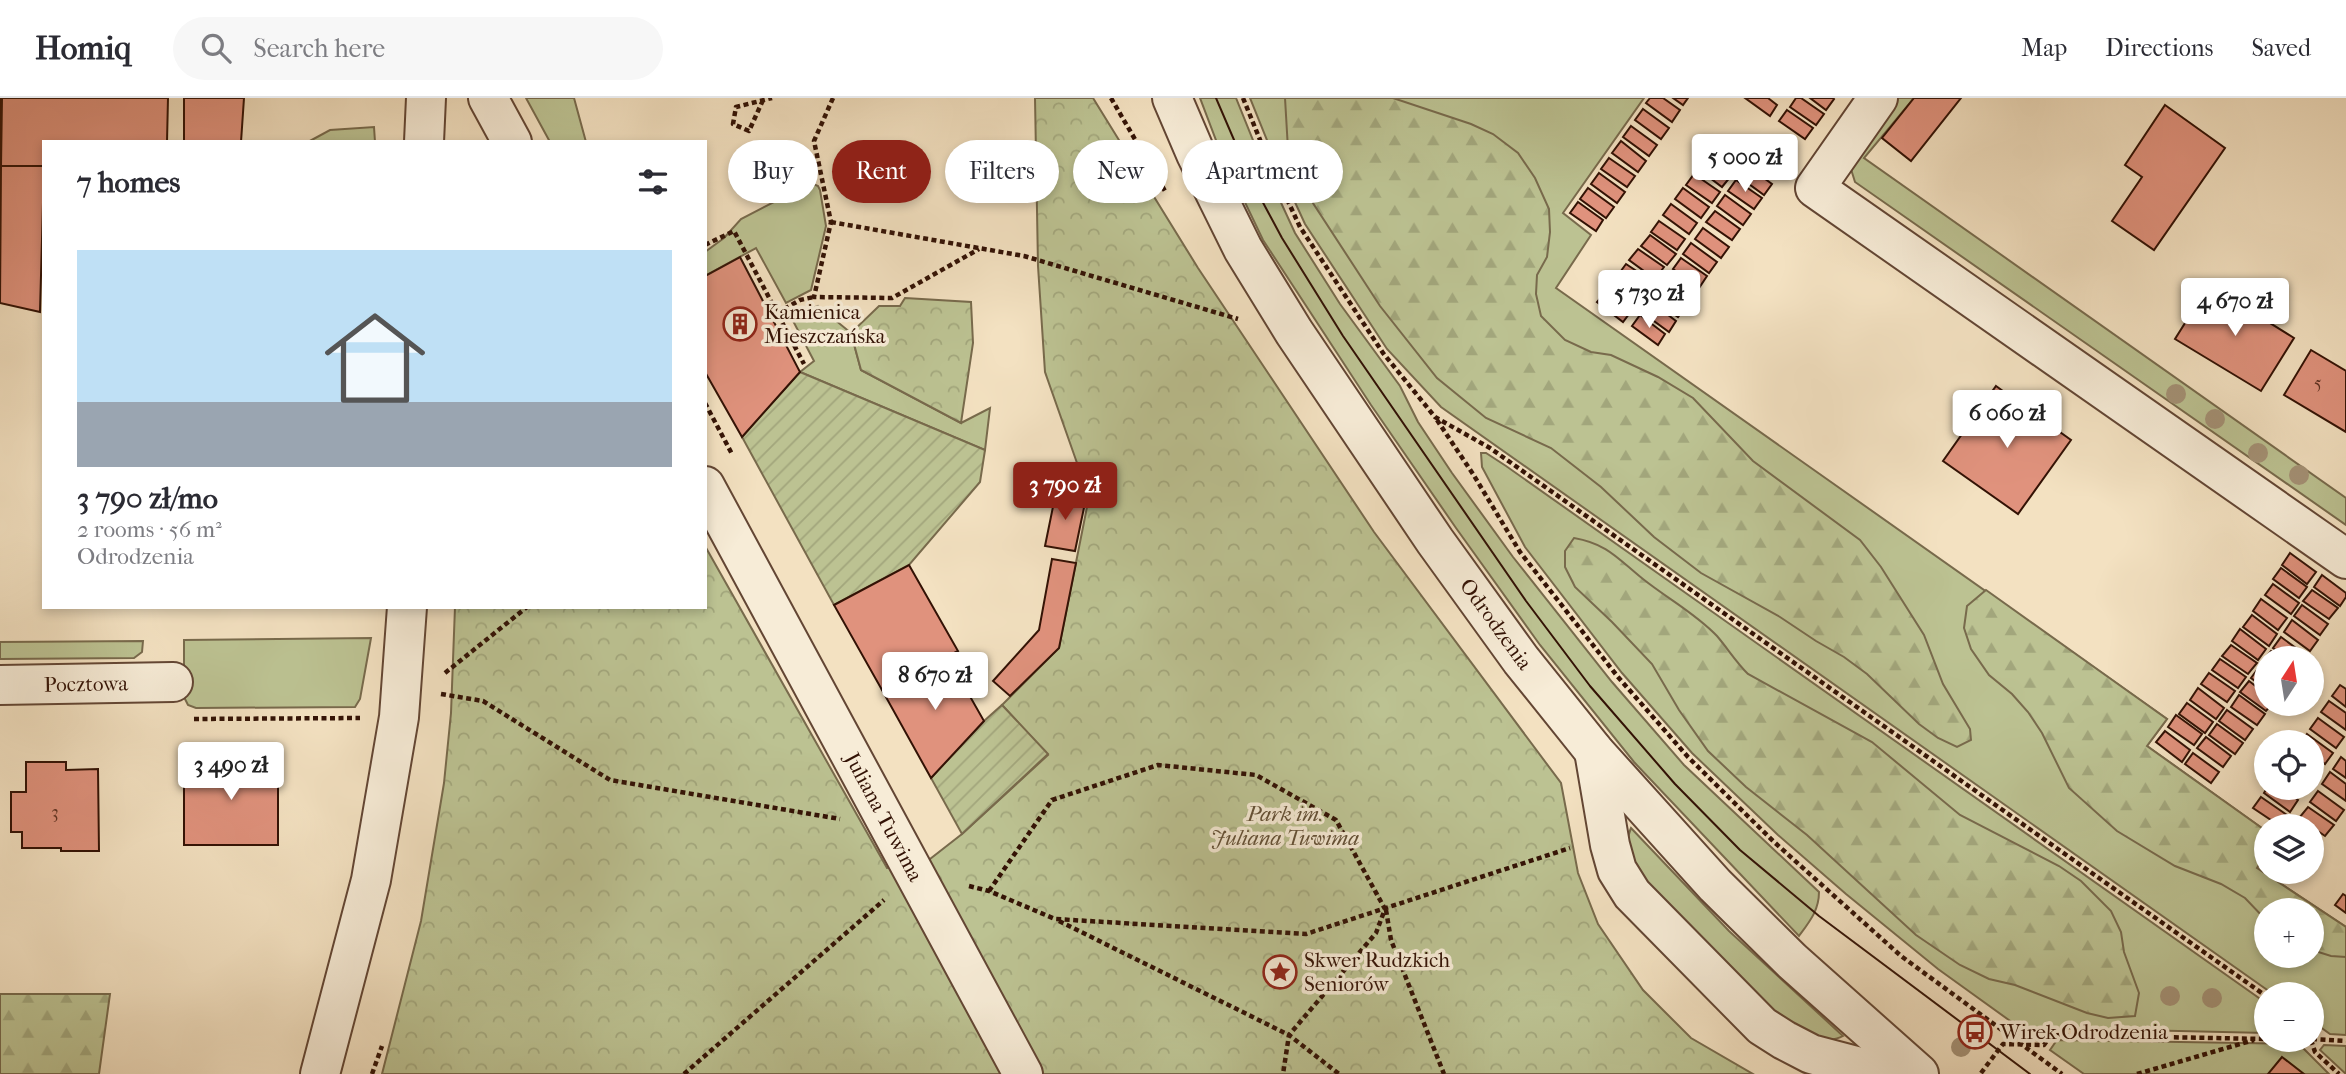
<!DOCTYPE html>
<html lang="en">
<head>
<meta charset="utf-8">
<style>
	body { margin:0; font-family:"IM FELL French Canon",serif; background:#f7f7f7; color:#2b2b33; height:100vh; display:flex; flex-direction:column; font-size:26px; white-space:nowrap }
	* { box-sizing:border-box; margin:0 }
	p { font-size:23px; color:#7c7c81 }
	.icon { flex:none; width:38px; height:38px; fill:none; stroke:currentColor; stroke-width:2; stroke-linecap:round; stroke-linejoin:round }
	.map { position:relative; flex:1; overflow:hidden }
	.sheet { position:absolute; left:42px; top:42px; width:665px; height:469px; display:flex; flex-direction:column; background:#fff; border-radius:0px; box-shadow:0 4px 10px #0003 }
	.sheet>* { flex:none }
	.hud { position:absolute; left:728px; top:42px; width:665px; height:63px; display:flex; gap:14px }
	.needle { width:46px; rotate:12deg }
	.buttons { position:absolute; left:2254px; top:548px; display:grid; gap:14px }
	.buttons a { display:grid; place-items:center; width:70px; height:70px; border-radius:50%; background:#fff; box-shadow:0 4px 10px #0003; font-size:35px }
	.price { position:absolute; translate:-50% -60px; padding:0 16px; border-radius:7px; background:#fff; color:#222; font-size:23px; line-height:46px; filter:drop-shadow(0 2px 4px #0008) }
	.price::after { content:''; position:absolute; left:50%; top:42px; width:21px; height:16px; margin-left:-10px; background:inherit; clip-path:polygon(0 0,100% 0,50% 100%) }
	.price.active { background:#8f2418; color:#fff }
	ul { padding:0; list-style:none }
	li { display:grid; align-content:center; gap:14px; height:371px; padding:0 35px }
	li+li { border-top:2px solid #e1e1e2 }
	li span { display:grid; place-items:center; height:217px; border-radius:0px; color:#555 }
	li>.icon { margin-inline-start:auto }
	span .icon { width:126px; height:126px; fill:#fffc; stroke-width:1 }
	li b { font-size:30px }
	h2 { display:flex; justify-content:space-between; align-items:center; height:84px; padding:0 35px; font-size:30px }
	.tag { padding:0 24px; border-radius:32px; background:#fff; box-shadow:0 4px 10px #0003; font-size:24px; line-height:63px }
	.tag.active { background:#8f2418; color:#fff }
	header { display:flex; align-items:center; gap:42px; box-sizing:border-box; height:98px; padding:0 35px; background:#fff; border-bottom:2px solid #e1e1e2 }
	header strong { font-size:33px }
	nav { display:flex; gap:38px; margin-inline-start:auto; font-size:24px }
	.search { width:490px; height:63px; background:#f7f7f7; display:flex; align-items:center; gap:18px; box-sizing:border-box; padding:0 24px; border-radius:38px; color:#7c7c81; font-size:26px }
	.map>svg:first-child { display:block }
</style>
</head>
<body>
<header>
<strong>Homiq</strong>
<div class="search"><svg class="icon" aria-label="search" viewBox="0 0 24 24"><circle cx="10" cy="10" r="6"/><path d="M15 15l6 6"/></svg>Search here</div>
<nav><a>Map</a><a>Directions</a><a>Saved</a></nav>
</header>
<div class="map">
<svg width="2346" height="976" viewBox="0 0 2346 976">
	<defs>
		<pattern id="forest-firs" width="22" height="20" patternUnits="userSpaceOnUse" patternTransform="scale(1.75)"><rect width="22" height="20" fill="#bcc292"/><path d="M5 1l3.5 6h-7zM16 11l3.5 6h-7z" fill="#a2a67c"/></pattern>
		<pattern id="park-crowns" width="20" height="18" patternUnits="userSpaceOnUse" patternTransform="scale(1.75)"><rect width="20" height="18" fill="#bcc292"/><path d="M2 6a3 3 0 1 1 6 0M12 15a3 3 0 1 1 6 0" fill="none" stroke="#a2a67c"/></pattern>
		<pattern id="garden-furrows" width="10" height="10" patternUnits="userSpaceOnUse" patternTransform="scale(1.75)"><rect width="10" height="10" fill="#bcc292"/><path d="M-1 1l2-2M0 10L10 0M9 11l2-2" fill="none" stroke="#a2a67c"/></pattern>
	</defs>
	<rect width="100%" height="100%" fill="#f3e1c1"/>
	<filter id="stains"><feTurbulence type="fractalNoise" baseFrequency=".00286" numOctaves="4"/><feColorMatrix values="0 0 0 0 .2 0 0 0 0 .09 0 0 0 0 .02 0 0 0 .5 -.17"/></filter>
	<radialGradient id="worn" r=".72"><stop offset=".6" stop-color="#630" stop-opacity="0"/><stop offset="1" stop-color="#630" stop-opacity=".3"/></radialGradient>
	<!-- grass -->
	<g fill="#bcc292" stroke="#786a4c" stroke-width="2" fill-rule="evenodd">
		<path d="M526,0H574L586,44H550Z"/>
		<path d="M1200,0H1236L1259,57L1295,135L1340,206L1400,288L1418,324L1452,375L1513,459L1612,584L1684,667L1819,794C1819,812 1810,823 1799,838L1634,664L1540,547L1456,430L1371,307L1263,142L1219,50Z"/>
		<path d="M1250,0H1644L1563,115L1591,137L1556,190L2167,621L2147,648L2266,733V756L2257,770L2346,829V937L2330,936L2312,923V896H2273L1441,309L1387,251L1305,126L1271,52ZM2266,812H2312V858H2266Z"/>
		<path d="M1892,0H1914L1864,60L2346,400V427L1855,84L1850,68Z"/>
		<path d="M374,29L375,44H308L330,32Z"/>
		<path d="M811,85L818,88L820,92L826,128L811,192L786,205L756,150L705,178V154L724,140L741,121Z"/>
		<path d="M818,208L851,235L861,272L961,325L990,310L985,352L800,274L814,263L791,219Z"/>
		<path d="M1481,355H1486L1506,368L2266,905V935L2048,930L2038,943L1938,871L1846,796L1778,737L1692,655L1622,575L1525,449L1482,369Z"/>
		<path d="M371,540L360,601L355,609L196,610L188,607L184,599V542Z"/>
		<path d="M143,543L142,554L134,560L0,561V544Z"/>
		<path d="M1631,730L1729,833L1843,938C1805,960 1723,864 1698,839C1680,822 1659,805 1644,786C1633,772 1623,747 1631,730Z"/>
		<path d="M2057,942L2299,946L2329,976H2084L2050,952Z"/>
		<path d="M2324,947L2346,948V976L2320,952Z"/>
	</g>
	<!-- forest -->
	<g fill="url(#forest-firs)" stroke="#786a4c" stroke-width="2">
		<path d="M1285,0H1393L1471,26L1493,36L1518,55L1535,80L1549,111L1550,134L1547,159L1537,177L1536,196L1541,218L1565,242L1591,254L1611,257L1658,279L1693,300L1753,363L1860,442L1881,469L1924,537L1943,586L1970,631L1971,642L1957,649L1938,640L1919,626L1867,576L1844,559L1816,543L1780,519L1701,475L1654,439L1601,389L1551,350L1486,320L1437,280L1380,208L1296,79L1288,51Z"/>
		<path d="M1574,440C1608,446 1618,461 1643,481C1668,501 1695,515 1717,538C1728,551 1736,564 1748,576L1872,644L1960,717L2059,768L2081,783L2111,813L2121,834L2124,854L2139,895L2135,918L2108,920L2087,915L2015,887L1989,881L1960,867L1916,837L1807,737L1746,689L1708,653L1679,612L1652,566L1612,524L1575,489L1565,469V453Z"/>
		<path d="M1986,492L2167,621L2147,648L2266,733V756L2257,770L2346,829V859L2331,858L2312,852V812H2266V822L2245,800L2221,786L2175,768L2117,733L2069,690L2042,635L2028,614L2012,596L1989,577L1971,551L1964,530L1967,508Z"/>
		<path d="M0,896H110L99,976H0Z"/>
	</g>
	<!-- park -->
	<g fill="url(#park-crowns)" stroke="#786a4c" stroke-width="2">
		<path d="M1035,0H1093L1198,170L1374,434L1561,685L1578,775L1598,826L1643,892L1691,940L1753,976H382L421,823L444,685L451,615L455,509H705V448L887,770L921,768L962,736L1048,657L1002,607L1059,550L1089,399L1045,274L1038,168Z"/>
		<path d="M905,200L971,204L973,245L961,325L861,272L851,235L879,208H900Z"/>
	</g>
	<!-- garden -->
	<g fill="url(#garden-furrows)" stroke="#786a4c" stroke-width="2">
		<path d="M800,274L985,352L980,384L909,467L834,507L742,339Z"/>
		<path d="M1002,607L1048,656L962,736L931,680L984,623Z"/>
	</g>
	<!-- building -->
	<g fill="#e0927d" stroke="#331205" stroke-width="2">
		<path d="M0,0H2L1,72H0Z"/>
		<path d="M2,0H168L167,44H44V68H1Z"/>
		<path d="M184,0H244L241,44H184Z"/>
		<path d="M1650,0H1663L1680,12L1672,24L1646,5Z"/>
		<path d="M1673,0H1688L1683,7Z"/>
		<path d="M1745,0H1768L1777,7L1770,18Z"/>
		<path d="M1796,0H1801L1824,16L1816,27L1790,9Z"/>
		<path d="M1810,0H1833L1834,1L1826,12Z"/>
		<path d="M1914,0H1961L1911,63L1882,40Z"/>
		<path d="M2165,7L2225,50L2154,152L2112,123L2142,79L2125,67Z"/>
		<path d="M1643,11L1669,30L1661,41L1635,22Z"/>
		<path d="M1787,12L1813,30L1805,41L1779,23Z"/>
		<path d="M1631,28L1657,47L1649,58L1623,39Z"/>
		<path d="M1621,43L1646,63L1638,74L1612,55Z"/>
		<path d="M1715,44L1741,63L1733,74L1707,55Z"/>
		<path d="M1705,59L1731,78L1722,89L1697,70Z"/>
		<path d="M1609,60L1635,78L1627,89L1601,71Z"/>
		<path d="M1746,67L1772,86L1764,97L1738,78Z"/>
		<path d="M1,68H44L40,214L0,205Z"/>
		<path d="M1599,75L1625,94L1617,105L1591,86Z"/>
		<path d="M1694,76L1720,94L1712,105L1686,87Z"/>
		<path d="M1736,82L1762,100L1754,111L1728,93Z"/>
		<path d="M1588,90L1614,109L1606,120L1580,101Z"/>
		<path d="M1683,90L1709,109L1701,120L1675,101Z"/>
		<path d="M1725,97L1751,116L1743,127L1717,108Z"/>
		<path d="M1578,104L1603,122L1596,133L1570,115Z"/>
		<path d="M1671,106L1697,125L1689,136L1663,117Z"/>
		<path d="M1715,113L1740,131L1732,142L1706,124Z"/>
		<path d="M1659,123L1685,141L1677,152L1651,134Z"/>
		<path d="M1703,130L1729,149L1721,160L1695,141Z"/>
		<path d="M1650,137L1676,156L1667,167L1641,148Z"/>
		<path d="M1691,145L1717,164L1709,175L1683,156Z"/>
		<path d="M1638,151L1664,169L1655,181L1629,162Z"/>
		<path d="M740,159L800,274L742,339L705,274V178Z"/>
		<path d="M1681,160L1707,178L1699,190L1673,171Z"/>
		<path d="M1626,166L1653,184L1644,196L1618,177Z"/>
		<path d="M1671,175L1696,194L1688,205L1662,186Z"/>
		<path d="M1616,179L1641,198L1633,209L1608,190Z"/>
		<path d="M2209,187L2294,240L2261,293L2175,241Z"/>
		<path d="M1660,189L1686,208L1678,219L1652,200Z"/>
		<path d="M1606,193L1632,212L1623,224L1597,204Z"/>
		<path d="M1651,204L1676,223L1669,234L1643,215Z"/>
		<path d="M1640,217L1665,236L1658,247L1632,228Z"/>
		<path d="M2311,252L2346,273V334L2284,297Z"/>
		<path d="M1996,288L2071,342L2018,416L1943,363Z"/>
		<path d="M1056,394L1086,400L1075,453L1045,448Z"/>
		<path d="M2290,455L2316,474L2307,486L2282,467Z"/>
		<path d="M1052,461L1076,465L1059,550L1010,598L993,583L1039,532Z"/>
		<path d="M909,467L958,553L882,592L834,507Z"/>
		<path d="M2281,470L2307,489L2299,500L2273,481Z"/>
		<path d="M2322,477L2346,495V499L2340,508L2314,489Z"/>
		<path d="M2273,486L2299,505L2291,516L2265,497Z"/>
		<path d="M2312,492L2338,510L2329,521L2303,503Z"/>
		<path d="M2261,501L2287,520L2278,532L2253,513Z"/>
		<path d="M2302,507L2328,526L2320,537L2294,518Z"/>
		<path d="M2252,517L2277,536L2269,548L2243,529Z"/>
		<path d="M2292,522L2318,542L2310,553L2284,534Z"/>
		<path d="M2240,531L2266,551L2258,562L2232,543Z"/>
		<path d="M2281,539L2307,558L2305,560H2287L2273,550Z"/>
		<path d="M2231,547L2257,565L2248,576L2222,558Z"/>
		<path d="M2271,553L2281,560H2266V567L2262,564Z"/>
		<path d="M947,558L984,623L931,680L882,592Z"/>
		<path d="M2220,561L2246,579L2238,590L2212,572Z"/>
		<path d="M2260,568L2266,573V591L2251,580Z"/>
		<path d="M2209,575L2235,593L2227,604L2201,586Z"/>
		<path d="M2249,583L2266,596V606H2272L2266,613L2240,594Z"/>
		<path d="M2340,587L2346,591V609L2332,598Z"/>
		<path d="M2198,590L2224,610L2216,621L2190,602Z"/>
		<path d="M2239,597L2265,616L2257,627L2231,609Z"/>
		<path d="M2329,603L2346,615V632L2321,614Z"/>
		<path d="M2187,605L2213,624L2205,635L2179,616Z"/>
		<path d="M2227,612L2253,631L2245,642L2219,623Z"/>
		<path d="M2176,617L2202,636L2194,647L2168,629Z"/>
		<path d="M2318,620L2344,639L2336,650L2310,631Z"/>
		<path d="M2217,626L2243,645L2235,656L2209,637Z"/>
		<path d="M2165,633L2190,652L2182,664L2156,644Z"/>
		<path d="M2307,636L2333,655L2325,666L2312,656V644H2301Z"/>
		<path d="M2206,639L2231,658L2223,669L2197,650Z"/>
		<path d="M2193,655L2219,674L2211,685L2185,666Z"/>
		<path d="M2341,659L2346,663V680L2333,671Z"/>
		<rect x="184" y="662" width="94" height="85"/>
		<path d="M26,664H66V672L98,671L99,753H61V750H22V734H11V694H26Z"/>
		<path d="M2312,664L2321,670L2313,681H2312Z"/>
		<path d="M2330,674L2346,686V703L2322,686Z"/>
		<path d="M2267,690H2281L2298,702L2290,714L2264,695Z"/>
		<path d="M2291,690H2307L2301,697Z"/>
		<path d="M2318,693L2344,712L2336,723L2310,704Z"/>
		<path d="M2261,699L2287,717L2280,728L2253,710Z"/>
		<path d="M2308,709L2334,727L2325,738L2299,720Z"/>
		<path d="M2312,736L2321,742L2313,754L2312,753Z"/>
		<path d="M2343,796L2346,798V815L2335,807Z"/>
		<path d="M2282,959L2304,976H2268Z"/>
	</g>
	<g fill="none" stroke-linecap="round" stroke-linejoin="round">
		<defs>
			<g id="minor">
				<path d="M488,0L512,44"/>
				<path d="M1172,0L1196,56L1243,151L1294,234L1435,443L1521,562L1594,653L1715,787L1792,863L1919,976"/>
				<path d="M1878,0L1815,90L2346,461"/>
				<path d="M424,44L426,0"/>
				<path d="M705,388L1023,976"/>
				<path d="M0,587L173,584"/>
				<path d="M1594,653L1610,747L1617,772L1632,796L1762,928L1784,942L1811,956L1887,976"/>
				<path d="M320,976L371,782L399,619L407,509"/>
			</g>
		</defs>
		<!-- minor casing -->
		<use href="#minor" stroke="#634634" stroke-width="42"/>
		<!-- path -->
		<g stroke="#331205" stroke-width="4.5" stroke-dasharray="5 3.5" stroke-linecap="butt">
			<path d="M833,0L814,43L831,124L814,199L892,200L979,151"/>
			<path d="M1111,0L1165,93"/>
			<path d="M1243,0L1265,54L1300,129L1383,255L1435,319L1490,350L2266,898"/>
			<path d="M763,2L749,33L733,26L736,9L772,0"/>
			<path d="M831,124L1024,158L1238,221"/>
			<path d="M705,147L734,133L804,266"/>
			<path d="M777,215L800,202L814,199"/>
			<path d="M705,305L732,356"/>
			<path d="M1437,322L1473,376L1520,454L1618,579L1688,659L1773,743L1901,858L2062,976"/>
			<path d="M445,575L527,509"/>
			<path d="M441,596L483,603L610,682L840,721"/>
			<path d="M194,621L360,620"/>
			<path d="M969,788L989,793L1055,821L1306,836L1570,750"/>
			<path d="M989,793L1052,702L1158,667L1256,677L1336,722L1385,811L1376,835L1289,937L1283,976"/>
			<path d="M1386,812L1391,842L1444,976"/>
			<path d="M1059,823L1289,937L1339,976"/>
			<path d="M2312,941L2346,943"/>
			<path d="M2311,942L2315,954L2339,976"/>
			<path d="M1981,975L2003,946L2044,947L2051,937L2266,941"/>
			<path d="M372,976L382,948"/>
			<path d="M684,976L884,802"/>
			<path d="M2137,976L2254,942"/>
		</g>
		<!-- minor -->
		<use href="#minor" stroke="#f7ecd7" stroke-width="38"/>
		<!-- tram -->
		<path stroke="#331205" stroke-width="2" d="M1216,0L1253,86L1282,140L1343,238L1526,503L1590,588L1675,686L1740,752L1819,818L2030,976"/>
	</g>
	<!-- trees -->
	<g fill="#a49175">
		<circle cx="2176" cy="296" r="10"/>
		<circle cx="2215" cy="321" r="10"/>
		<circle cx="2258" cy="355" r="10"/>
		<circle cx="2299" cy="377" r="10"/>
		<circle cx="2170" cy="898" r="10"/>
		<circle cx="2212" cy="900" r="10"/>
		<circle cx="1961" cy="949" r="10"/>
	</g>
	<!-- icons -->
	<defs>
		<symbol id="building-ring" viewBox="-11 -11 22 22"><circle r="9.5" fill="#f7ecd7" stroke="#8f2418" stroke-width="1.5"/><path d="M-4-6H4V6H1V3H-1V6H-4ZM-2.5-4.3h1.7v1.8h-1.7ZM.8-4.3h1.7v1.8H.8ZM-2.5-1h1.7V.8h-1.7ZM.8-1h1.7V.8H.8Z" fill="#8f2418"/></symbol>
		<symbol id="sight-ring" viewBox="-11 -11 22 22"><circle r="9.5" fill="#f7ecd7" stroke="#8f2418" stroke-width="1.5"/><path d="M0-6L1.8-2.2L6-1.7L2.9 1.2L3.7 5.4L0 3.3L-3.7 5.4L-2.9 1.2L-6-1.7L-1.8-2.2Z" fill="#8f2418"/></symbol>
		<symbol id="bus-ring" viewBox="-11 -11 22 22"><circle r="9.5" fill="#f7ecd7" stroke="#8f2418" stroke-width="1.5"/><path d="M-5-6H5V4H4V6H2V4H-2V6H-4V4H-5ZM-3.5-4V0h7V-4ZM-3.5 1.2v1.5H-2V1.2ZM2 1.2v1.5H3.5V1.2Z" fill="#8f2418"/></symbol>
	</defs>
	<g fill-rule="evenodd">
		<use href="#building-ring" x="721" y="207" width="38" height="38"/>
		<use href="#sight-ring" x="1261" y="855" width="38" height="38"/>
		<use href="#bus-ring" x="1956" y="915" width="38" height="38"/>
	</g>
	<g text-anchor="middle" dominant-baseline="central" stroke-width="7" stroke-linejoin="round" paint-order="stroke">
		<!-- number labels -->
		<g font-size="18" fill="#5e3223">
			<text x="2318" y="285">5</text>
			<text x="55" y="714">3</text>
		</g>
		<!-- poi labels -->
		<g font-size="21" fill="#331205" stroke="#f7ecd7" text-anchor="start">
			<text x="764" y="214">Kamienica<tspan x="764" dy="24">Mieszczańska</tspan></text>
			<text x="1304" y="862">Skwer Rudzkich<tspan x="1304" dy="24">Seniorów</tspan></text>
			<text x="2000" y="934">Wirek Odrodzenia</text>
		</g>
		<!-- street labels -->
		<g font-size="21" fill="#331205" stroke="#f7ecd7">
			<text transform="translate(1496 526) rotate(54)">Odrodzenia</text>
			<text transform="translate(86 586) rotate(-1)">Pocztowa</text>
			<text transform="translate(884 719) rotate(62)">Juliana Tuwima</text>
		</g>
		<!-- park labels -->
		<g font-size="21" font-style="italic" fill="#635036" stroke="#f7ecd7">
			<text x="1285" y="716">Park im.<tspan x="1285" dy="24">Juliana Tuwima</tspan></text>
		</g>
	</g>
	<rect width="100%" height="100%" filter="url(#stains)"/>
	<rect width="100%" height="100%" fill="url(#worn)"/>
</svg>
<div class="buttons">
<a><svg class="needle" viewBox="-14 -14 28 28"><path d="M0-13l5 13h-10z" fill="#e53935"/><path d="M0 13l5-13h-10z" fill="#7c7c81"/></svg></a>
<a><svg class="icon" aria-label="locate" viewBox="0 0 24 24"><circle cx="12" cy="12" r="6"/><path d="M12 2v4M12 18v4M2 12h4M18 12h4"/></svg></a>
<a><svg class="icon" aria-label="layers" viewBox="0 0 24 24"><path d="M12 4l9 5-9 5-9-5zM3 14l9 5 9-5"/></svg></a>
<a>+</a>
<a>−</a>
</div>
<b class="price" style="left:1745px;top:96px">5 000 zł</b>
<b class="price" style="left:1649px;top:232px">5 730 zł</b>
<b class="price" style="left:2235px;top:240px">4 670 zł</b>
<b class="price" style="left:2007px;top:352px">6 060 zł</b>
<b class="price active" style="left:1065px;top:424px">3 790 zł</b>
<b class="price" style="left:935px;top:614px">8 670 zł</b>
<b class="price" style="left:231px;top:704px">3 490 zł</b>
<div class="hud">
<a class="tag">Buy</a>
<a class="tag active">Rent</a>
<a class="tag">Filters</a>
<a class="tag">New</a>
<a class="tag">Apartment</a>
</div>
<section class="sheet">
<h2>7 homes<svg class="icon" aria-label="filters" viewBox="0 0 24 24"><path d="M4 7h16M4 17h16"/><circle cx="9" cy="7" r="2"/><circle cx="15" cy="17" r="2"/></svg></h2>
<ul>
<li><span style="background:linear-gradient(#bfe0f5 70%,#9aa5b1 0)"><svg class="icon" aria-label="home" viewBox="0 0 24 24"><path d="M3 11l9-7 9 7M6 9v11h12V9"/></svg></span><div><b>3 790 zł/mo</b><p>2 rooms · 56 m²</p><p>Odrodzenia</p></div></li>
</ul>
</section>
</div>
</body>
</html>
